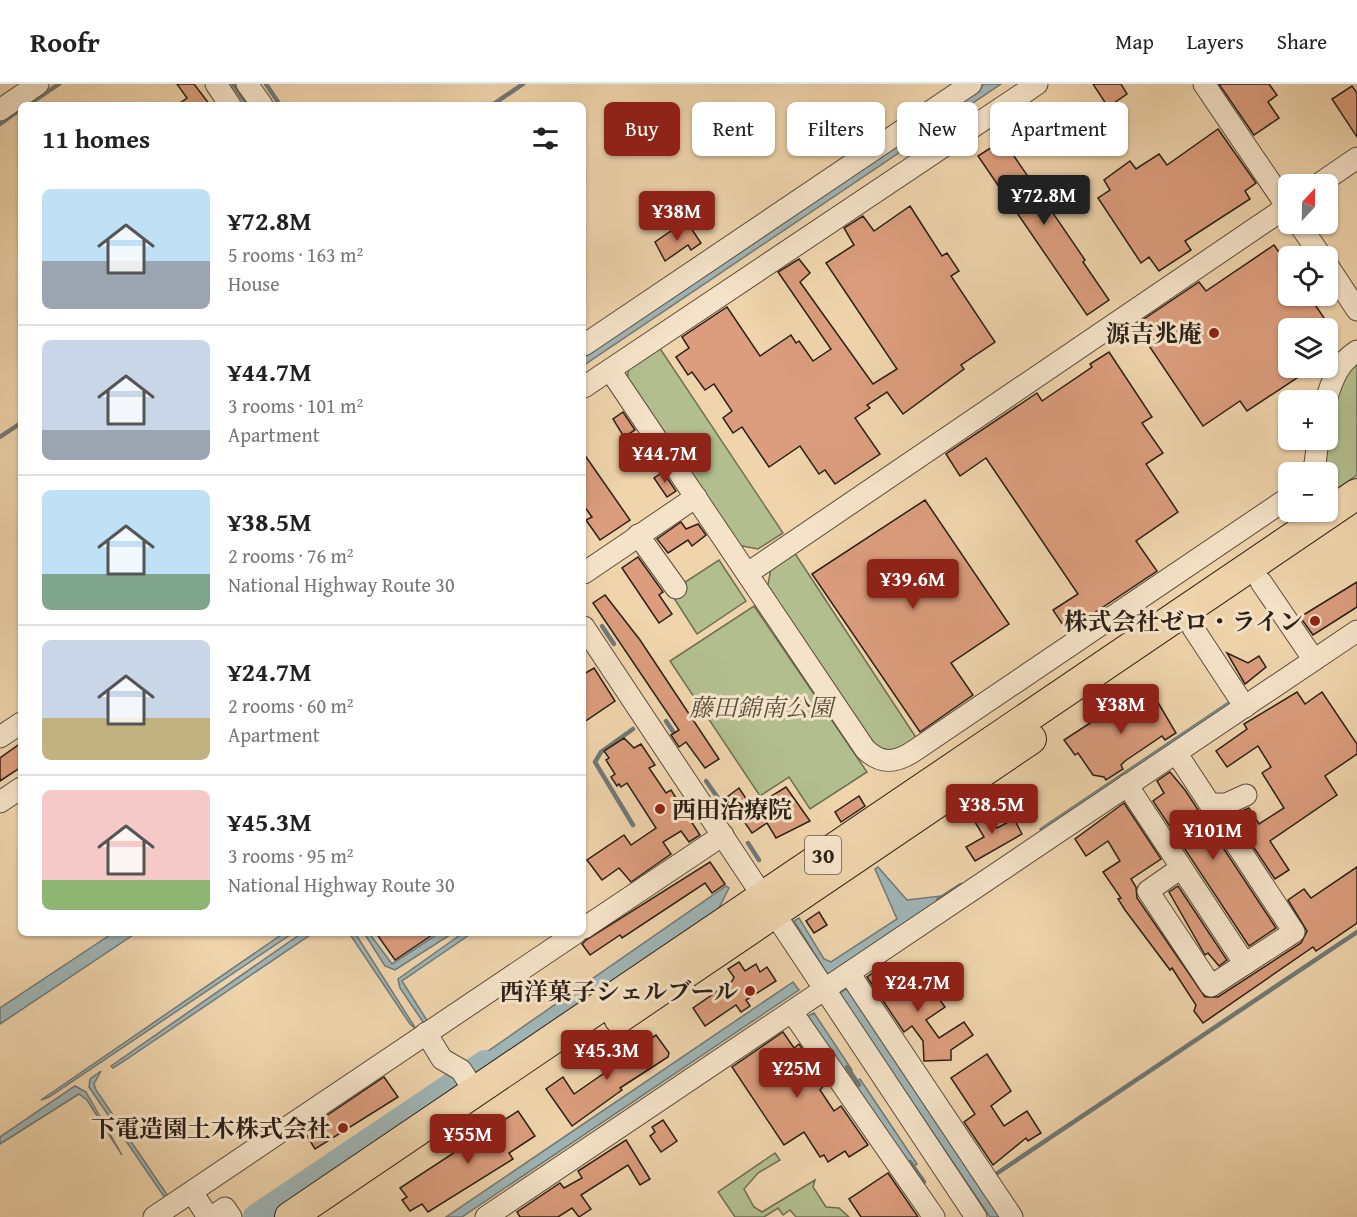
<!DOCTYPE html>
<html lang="en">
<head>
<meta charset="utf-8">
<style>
	body { margin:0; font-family:"Gentium Book Plus","Noto Serif JP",serif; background:#f6f6f6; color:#222; height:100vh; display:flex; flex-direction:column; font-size:22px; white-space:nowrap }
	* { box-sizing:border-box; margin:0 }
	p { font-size:20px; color:#767676 }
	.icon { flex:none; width:33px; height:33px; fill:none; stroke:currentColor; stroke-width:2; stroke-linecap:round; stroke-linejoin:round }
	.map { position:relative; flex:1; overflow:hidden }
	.panel { position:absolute; left:18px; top:18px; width:568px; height:834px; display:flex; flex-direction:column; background:#fff; border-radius:9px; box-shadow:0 2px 4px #0004 }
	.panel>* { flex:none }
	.guide { position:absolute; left:604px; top:18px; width:570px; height:54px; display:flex; gap:12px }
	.needle { width:39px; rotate:22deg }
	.controls { position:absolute; left:1278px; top:90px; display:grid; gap:12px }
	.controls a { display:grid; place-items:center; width:60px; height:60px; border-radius:9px; background:#fff; box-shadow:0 2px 4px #0004; font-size:30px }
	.price { position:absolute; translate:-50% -51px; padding:0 14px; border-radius:6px; background:#8f2418; color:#fff; font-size:20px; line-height:39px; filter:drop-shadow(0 2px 3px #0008) }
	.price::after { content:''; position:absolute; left:50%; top:36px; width:18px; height:14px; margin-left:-9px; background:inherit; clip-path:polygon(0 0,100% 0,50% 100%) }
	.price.current { background:#222; color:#fff }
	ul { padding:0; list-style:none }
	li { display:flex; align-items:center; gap:18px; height:150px; padding:0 24px }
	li+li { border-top:2px solid #e0e0e0 }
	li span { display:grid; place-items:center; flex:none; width:168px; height:120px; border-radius:9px; color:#555 }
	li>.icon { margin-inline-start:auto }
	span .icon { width:72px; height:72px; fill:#fffc; stroke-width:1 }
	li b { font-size:26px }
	h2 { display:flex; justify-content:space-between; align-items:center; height:72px; padding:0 24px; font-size:26px }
	.chip { padding:0 21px; border-radius:9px; background:#fff; box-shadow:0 2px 4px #0004; font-size:21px; line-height:54px }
	.chip.current { background:#8f2418; color:#fff }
	header { display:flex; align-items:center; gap:36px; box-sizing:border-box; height:84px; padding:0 30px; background:#fff; border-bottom:2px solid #e0e0e0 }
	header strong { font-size:28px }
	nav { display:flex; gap:33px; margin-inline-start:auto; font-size:21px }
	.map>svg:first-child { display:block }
</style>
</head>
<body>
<header>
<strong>Roofr</strong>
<nav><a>Map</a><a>Layers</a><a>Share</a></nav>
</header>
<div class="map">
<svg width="1357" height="1133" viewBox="0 0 1357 1133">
	<rect width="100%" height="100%" fill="#efd4ac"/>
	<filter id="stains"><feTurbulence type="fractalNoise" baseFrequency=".00333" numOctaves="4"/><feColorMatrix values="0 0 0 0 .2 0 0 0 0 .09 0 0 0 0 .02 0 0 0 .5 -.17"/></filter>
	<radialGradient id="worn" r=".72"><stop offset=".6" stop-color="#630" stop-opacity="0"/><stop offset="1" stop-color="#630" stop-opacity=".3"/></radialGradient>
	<!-- green -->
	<g fill="#b2be8e" stroke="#6e6f53" stroke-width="1.5">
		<path d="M657,260L783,449L758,465L737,461L627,299L629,279Z"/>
		<path d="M1357,279V391L1328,411V388H1321L1332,327L1343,293Z"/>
		<path d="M794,468L919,658L897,673L874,666L767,506L771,484Z"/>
		<path d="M719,476L746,517L697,550L670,508Z"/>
		<path d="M754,522L867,688L810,725L789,693L760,712L670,577Z"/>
		<path d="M775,1069L780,1076L758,1089L744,1105L754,1123L762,1128L815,1096L813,1103L826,1123L839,1124L849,1133H796L790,1126L783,1131L778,1124L764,1133H735L718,1108Z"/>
	</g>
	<!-- water -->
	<g fill="#9fb5b6" stroke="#717977" stroke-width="1.5">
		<path d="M985,0H1001L584,281V269Z"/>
		<path d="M1233,615L1236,619L1042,748L1040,745Z"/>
		<path d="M878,783L907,816L941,812L942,815L828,891L794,837L799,834L824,875L831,878L897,835L875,785Z"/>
		<path d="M726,802L729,804L715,832L473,996L465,983Z"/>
		<path d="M113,849H136L0,940V924Z"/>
		<path d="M284,849H293L49,1013L41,1016Z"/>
		<path d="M302,849H313L130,973L113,984L111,982Z"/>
		<path d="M349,849H355L416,945L410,940Z"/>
		<path d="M364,849H369L392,880L439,849H453L395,886L385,882Z"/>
		<path d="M463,849H472L402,897L428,938H423L400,904L398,895Z"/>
		<path d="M793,898L799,906L462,1133H446Z"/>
		<path d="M846,905L849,906L1005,1133H990L839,910Z"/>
		<path d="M814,929L852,986L846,990L808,932Z"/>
		<path d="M101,987L94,1000L96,1006L168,1112L165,1114L89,1003L90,995Z"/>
		<path d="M860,995L917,1080L911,1084L853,1000Z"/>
		<path d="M75,1002L86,1008L122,1071L87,1016L79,1010L0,1060V1053Z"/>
	</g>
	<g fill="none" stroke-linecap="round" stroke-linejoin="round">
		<!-- stream -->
		<g stroke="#717977" stroke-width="4.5">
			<path d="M233,0L247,21"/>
			<path d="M266,0L280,21"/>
			<path d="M28,21L59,0"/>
			<path d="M492,21L523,0"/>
			<path d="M0,40L21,25"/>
			<path d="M0,353L21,339"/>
			<path d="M602,542L614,560"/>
			<path d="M666,637L676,652"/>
			<path d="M706,697L718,714"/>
			<path d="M633,741L595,678L601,668L633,645"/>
			<path d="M748,759L759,776"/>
			<path d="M938,816L961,801"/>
			<path d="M847,983L859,1001"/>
			<path d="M910,1078L924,1098"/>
			<path d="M993,1092L1357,848"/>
		</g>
		<!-- river -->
		<path stroke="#9fb5b6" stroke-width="26" d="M256,1133L485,979"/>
	</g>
	<!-- building -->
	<g fill="#db9d7d" stroke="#2b2018" stroke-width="1.5">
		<path d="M177,0H194L210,21H177L187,14Z"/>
		<path d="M1093,0H1121L1127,10L1108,23Z"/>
		<path d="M1219,0H1269L1277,11L1268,18L1279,34L1254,51Z"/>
		<path d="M1352,2L1357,9V53L1332,15Z"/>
		<path d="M1218,45L1256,99L1245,107L1250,115L1185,157L1191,166L1159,187L1149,173L1141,179L1098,114L1110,106L1104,96L1130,77L1136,85L1159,70L1167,81Z"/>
		<path d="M1003,56L1085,176L1083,178L1109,216L1087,231L978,72Z"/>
		<path d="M910,122L942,172L947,169L959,187L951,192L995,258L961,281L964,285L903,330L887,308L867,321L870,324L855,334L880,370L835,400L825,386L819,390L800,362L769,383L742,343L733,349L723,334L732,327L714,300L705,306L692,288L688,291L676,273L689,264L682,253L727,223L760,272L791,251L796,259L799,257L813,277L831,265L778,188L799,175L810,189L800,198L873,300L897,285L826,179L854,161L844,144L863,132L874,147Z"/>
		<path d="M689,141L701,159L691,166L688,161L665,177L655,158L678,142L681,146Z"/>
		<path d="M1274,161L1288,181V212H1309L1331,244H1288V284H1312L1247,327L1240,317L1203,342L1135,241L1199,198L1206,207Z"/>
		<path d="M1109,268L1152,333L1142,339L1163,369L1146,380L1178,428L1136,457L1157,487L1067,547L1053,526L1078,510L986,374L960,392L946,370L1037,309L1042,317L1092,283L1090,280Z"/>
		<path d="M623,328L635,346L624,353L613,335Z"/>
		<path d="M584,370L630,436L600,456L586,436L592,433L584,422Z"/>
		<path d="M663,388L676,407L667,413L654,394Z"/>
		<path d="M925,416L1009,540L951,579L973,611L920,648L812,490Z"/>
		<path d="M681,438L686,445L698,440L706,451L692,462L688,456L668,469L657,455Z"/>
		<path d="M638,473L663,508L659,511L672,530L659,539L622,484Z"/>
		<path d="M1357,498V523L1313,551L1300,533Z"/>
		<path d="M605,511L640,556L719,675L705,684L686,658L679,663L671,651L679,646L593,519Z"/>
		<path d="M1227,569L1248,579L1259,572L1266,583L1245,600Z"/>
		<path d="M594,584L615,617L584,638V590Z"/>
		<path d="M1150,605L1176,649L1165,656L1162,652L1125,677L1121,681L1123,685L1106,696L1104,693L1093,691L1078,669L1075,671L1064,656L1130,613L1133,617Z"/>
		<path d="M1297,608L1305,620L1322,608L1357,660V670L1325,692L1337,711L1270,757L1289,786L1275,795L1232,731L1249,724L1259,740L1284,724L1262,689L1271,683L1258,662L1227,683L1216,667L1247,645L1244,640Z"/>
		<path d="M624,654L634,664L641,660L655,681L649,684L666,709L671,706L700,751L689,758L681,747L663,758L671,770L631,798L619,784L602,796L587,776L624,751L631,761L656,744L627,699L621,703L619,700L617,702L611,693L615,690L606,676L609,674L604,667Z"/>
		<path d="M21,659V683L0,697V674Z"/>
		<path d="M1170,688L1185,706L1276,844L1249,862L1153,717L1164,709L1157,697Z"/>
		<path d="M786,703L810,737L776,754L767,739L752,749L727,713L739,704L749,719L753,715L757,721Z"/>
		<path d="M859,712L865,722L841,738L835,728Z"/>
		<path d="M1124,719L1161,775L1131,795L1136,803L1137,814L1205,913H1218L1301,859L1307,847L1288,816L1304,805L1311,814L1357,783V839L1316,867L1313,863L1203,939L1194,927L1196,921L1172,884L1170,886L1125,826L1118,815L1121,814L1103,788L1120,777L1108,757L1086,772L1075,755Z"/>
		<path d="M985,725L997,744L1014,735L1022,750L975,777L966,763L984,753L972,733Z"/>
		<path d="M710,778L725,800L712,809L705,799L622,854L620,851L590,871L582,860L586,856Z"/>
		<path d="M1178,802L1227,876L1219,882L1208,869L1205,871L1169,808Z"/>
		<path d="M819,828L827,841L814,849L806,837Z"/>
		<path d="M376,849H435L395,876Z"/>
		<path d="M739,878L745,887L756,880L760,888L767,883L776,897L746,916L750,922L741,928L736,921L705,942L693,924L732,897L734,893L728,885Z"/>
		<path d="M883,882L898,904L920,890L937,912L945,923L926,936L939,954L964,938L973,951L951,966V976L924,977L923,957L912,942L904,948L867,893Z"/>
		<path d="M783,948L794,964L799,960L826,999L820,1006L834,1027L841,1022L868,1061L849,1073L845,1067L828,1078L824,1071L820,1073L804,1048L784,1061L732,983Z"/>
		<path d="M656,951L669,969L668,973L620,1004L622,1006L572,1042L546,1005L563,993L574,1010L610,985L604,974L614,967L621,974Z"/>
		<path d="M987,970L1011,1007L991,1022L1004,1042L1027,1027L1041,1049L1028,1057L1026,1054L993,1081L964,1038L975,1030L951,994Z"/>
		<path d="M384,993L398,1013L315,1065L304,1047Z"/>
		<path d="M518,1027L535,1052L509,1069L513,1075L428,1128L422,1120L410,1127L402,1116L407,1113L400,1104Z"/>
		<path d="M663,1036L677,1057L661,1068L650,1052L655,1048L652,1043Z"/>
		<path d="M626,1056L650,1095L640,1101L628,1081L581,1111L591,1125L579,1133L572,1124L558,1133H520L517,1128L560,1099L564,1104L582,1094L578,1087Z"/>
		<path d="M888,1089L918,1133H861L849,1115Z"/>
	</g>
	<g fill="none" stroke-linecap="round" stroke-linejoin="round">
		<defs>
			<g id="minor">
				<path d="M216,0L230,21"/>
				<path d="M247,0L262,21"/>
				<path d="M1204,0L1288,124"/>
				<path d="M0,26L38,0"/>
				<path d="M1319,100L1357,74"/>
				<path d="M1299,140L1321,172"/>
				<path d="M1328,182L1357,226"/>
				<path d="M584,261L971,0"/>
				<path d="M610,286L865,665C881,681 896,679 914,667L1288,414"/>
				<path d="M584,303L1037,0"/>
				<path d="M1326,316C1333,295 1337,280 1357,267"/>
				<path d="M1311,388L1315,380L1318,356"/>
				<path d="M638,451L676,504"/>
				<path d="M584,489L696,413"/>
				<path d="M748,489L1288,122"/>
				<path d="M1261,498L1314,576"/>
				<path d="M584,543L976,1133"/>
				<path d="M1193,544L1245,623"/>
				<path d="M0,653L21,639"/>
				<path d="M1177,670L1294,848L1211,902L1148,807L1181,784"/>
				<path d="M1127,701L1245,880"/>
				<path d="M0,718L21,704"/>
				<path d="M1210,720H1226L1246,711"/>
				<path d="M584,844L723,751"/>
				<path d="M849,889L1012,1133"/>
				<path d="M792,928L934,1133"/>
				<path d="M426,949L442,975L461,986L475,1008"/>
				<path d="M192,1108L208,1133"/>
				<path d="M154,1133L576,849"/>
				<path d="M212,1133L225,1124L231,1133"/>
				<path d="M486,1133L1357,547"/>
			</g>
			<g id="highway">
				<path d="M619,934L1031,655"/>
				<path d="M290,1133L1357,410"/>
			</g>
		</defs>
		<!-- minor casing -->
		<use href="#minor" stroke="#5c4d3d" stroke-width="23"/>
		<!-- highway casing -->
		<use href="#highway" stroke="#2b2018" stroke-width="32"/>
		<!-- minor -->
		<use href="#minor" stroke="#f5e3c9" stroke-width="21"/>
		<!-- highway -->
		<use href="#highway" stroke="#efd4ac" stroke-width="30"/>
	</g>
	<!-- markers -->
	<g fill="#8f2418" stroke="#f5e3c9" stroke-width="2">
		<circle cx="1214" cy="249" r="6"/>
		<circle cx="1315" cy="537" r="6"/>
		<circle cx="660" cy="725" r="6"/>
		<circle cx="750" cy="907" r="6"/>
		<circle cx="343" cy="1044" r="6"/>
	</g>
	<g text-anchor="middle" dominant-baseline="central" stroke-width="6" stroke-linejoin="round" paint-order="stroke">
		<!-- shield labels -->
		<rect fill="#f5e3c9" stroke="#685a4d" stroke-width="1.5" x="805" y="752" width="36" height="38" rx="4.5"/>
		<g font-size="22" font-weight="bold" fill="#2b2018">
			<text x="823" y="771">30</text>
		</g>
		<!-- poi labels -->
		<g font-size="24" font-weight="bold" fill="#2b2018" stroke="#f5e3c9" text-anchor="end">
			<text x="1202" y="249">源吉兆庵</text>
			<text x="1303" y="537">株式会社ゼロ・ライン</text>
			<text x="672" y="725" text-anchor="start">西田治療院</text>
			<text x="738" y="907">西洋菓子シェルブール</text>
			<text x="331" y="1044">下電造園土木株式会社</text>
		</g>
		<!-- park labels -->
		<g font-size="24" font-style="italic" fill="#544f3b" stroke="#f5e3c9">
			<text x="761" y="623">藤田錦南公園</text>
		</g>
	</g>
	<rect width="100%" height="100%" filter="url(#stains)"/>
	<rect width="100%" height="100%" fill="url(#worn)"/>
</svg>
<div class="controls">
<a><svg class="needle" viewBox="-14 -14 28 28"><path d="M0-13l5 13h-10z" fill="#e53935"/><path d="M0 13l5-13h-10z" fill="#767676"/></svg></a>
<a><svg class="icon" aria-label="locate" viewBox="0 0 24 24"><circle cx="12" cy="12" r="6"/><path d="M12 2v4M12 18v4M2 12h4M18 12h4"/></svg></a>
<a><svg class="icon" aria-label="layers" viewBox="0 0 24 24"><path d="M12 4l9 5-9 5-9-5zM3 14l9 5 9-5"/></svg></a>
<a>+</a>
<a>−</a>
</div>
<b class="price current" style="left:1044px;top:142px">¥72.8M</b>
<b class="price" style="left:677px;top:158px">¥38M</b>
<b class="price" style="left:665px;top:400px">¥44.7M</b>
<b class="price" style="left:913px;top:526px">¥39.6M</b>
<b class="price" style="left:1121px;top:651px">¥38M</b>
<b class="price" style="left:992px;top:751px">¥38.5M</b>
<b class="price" style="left:1213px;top:777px">¥101M</b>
<b class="price" style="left:918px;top:929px">¥24.7M</b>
<b class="price" style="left:607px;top:997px">¥45.3M</b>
<b class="price" style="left:797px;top:1015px">¥25M</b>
<b class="price" style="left:468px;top:1081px">¥55M</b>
<div class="guide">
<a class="chip current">Buy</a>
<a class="chip">Rent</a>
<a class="chip">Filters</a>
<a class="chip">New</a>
<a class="chip">Apartment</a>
</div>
<section class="panel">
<h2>11 homes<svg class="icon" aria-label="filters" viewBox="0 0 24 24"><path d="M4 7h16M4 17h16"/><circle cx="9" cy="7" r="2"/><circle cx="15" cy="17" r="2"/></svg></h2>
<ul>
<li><span style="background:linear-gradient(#bfe0f5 60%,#9aa5b1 0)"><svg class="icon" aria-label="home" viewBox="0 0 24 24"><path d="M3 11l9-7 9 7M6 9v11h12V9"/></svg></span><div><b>¥72.8M</b><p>5 rooms · 163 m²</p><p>House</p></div></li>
<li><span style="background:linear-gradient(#c9d6e8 75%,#9aa5b1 0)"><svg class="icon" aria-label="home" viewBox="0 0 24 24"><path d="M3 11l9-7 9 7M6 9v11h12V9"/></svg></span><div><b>¥44.7M</b><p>3 rooms · 101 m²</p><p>Apartment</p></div></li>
<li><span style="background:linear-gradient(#bfe0f5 70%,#7fa58c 0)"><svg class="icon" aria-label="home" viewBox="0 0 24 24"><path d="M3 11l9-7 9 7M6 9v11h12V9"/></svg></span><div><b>¥38.5M</b><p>2 rooms · 76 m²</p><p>National Highway Route 30</p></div></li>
<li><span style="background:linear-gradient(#c9d6e8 65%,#c2b280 0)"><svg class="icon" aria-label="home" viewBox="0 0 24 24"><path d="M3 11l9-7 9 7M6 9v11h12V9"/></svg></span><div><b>¥24.7M</b><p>2 rooms · 60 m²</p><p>Apartment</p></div></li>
<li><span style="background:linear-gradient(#f6c9c9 75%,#8fb573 0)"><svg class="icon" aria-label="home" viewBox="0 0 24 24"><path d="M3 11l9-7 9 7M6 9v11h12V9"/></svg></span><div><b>¥45.3M</b><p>3 rooms · 95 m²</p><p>National Highway Route 30</p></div></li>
</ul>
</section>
</div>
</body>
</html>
